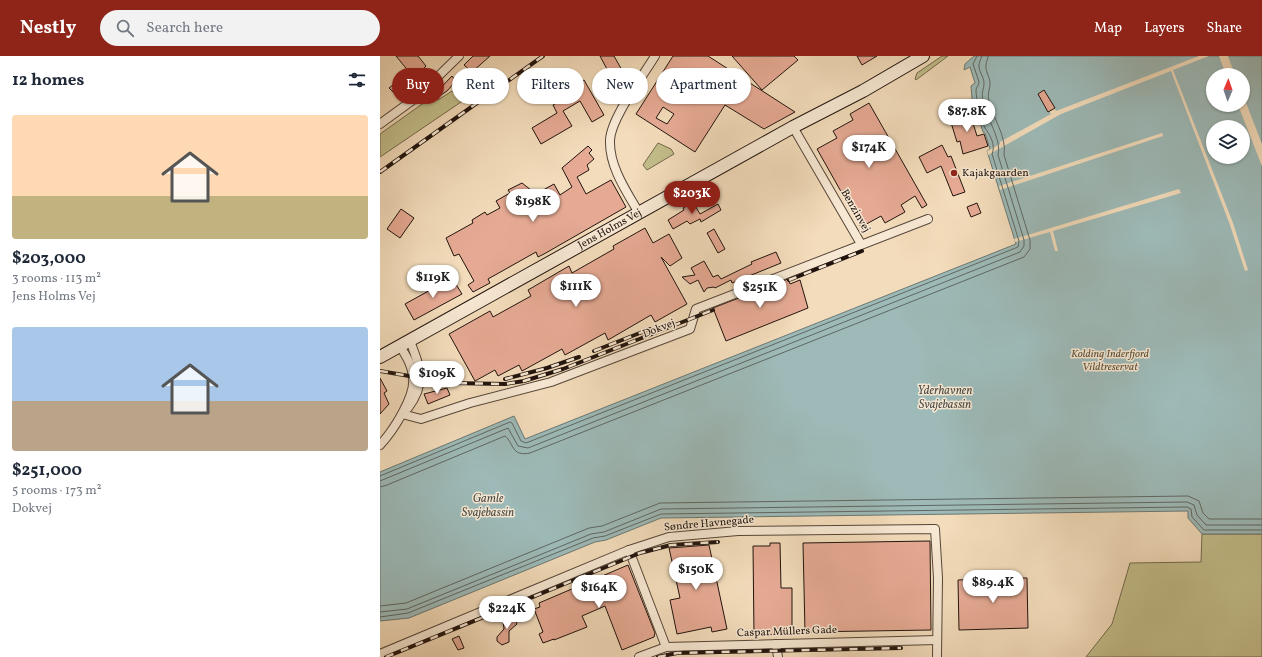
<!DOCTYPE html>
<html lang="en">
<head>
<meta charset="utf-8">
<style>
	body { margin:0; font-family:Vollkorn,serif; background:#f2f2f3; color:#1f2937; height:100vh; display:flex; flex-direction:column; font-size:15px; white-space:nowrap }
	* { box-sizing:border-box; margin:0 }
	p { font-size:13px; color:#747a83 }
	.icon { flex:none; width:22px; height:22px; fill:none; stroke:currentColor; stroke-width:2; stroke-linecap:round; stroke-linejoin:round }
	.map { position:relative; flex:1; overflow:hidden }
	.side { display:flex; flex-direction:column; background:#fff; width:380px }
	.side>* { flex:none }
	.top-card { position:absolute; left:12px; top:12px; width:380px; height:36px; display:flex; gap:8px }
	.needle { width:26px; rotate:2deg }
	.buttons { position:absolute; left:826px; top:12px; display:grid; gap:8px }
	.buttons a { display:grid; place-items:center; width:44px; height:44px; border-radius:50%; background:#fff; box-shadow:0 1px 3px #0004; font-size:20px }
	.price { position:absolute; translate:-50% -34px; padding:0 9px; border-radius:14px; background:#fff; color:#222; font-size:13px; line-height:26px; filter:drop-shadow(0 1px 2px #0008) }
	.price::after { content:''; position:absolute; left:50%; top:24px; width:12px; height:9px; margin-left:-6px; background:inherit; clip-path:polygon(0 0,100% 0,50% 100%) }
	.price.current { background:#8f2418; color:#fff }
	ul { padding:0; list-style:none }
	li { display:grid; align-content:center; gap:8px; height:212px; padding:0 12px }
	li span { display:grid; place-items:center; height:124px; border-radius:4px; color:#555 }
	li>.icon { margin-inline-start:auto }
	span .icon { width:72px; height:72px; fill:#fffc; stroke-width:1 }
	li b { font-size:17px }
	h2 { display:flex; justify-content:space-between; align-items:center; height:48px; padding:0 12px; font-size:17px }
	.pill { padding:0 14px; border-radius:18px; background:#fff; box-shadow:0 1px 3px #0004; font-size:14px; line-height:36px }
	.pill.current { background:#8f2418; color:#fff }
	header { display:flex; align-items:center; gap:24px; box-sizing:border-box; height:56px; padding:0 20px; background:#8f2418; color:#fff }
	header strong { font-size:19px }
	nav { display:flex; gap:22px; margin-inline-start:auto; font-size:14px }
	.search { width:280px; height:36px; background:#f2f2f3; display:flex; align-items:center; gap:10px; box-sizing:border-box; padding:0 14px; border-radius:22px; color:#747a83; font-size:15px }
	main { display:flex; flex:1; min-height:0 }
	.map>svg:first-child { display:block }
</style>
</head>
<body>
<header>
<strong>Nestly</strong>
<div class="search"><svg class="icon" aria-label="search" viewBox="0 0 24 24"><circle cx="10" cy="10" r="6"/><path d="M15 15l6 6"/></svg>Search here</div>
<nav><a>Map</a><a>Layers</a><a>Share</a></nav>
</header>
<main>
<section class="side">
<h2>12 homes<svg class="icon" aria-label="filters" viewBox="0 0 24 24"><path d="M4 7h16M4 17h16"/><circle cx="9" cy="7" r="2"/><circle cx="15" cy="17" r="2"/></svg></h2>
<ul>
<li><span style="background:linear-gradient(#ffd9b3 65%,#c2b280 0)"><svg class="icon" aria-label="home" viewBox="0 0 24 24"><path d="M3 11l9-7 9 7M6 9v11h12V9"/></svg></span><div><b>$203,000</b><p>3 rooms · 113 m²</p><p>Jens Holms Vej</p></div></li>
<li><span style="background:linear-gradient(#a9c7e8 60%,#b9a48a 0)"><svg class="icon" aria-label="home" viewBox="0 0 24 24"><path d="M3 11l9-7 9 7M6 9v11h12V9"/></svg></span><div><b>$251,000</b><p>5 rooms · 173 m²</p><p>Dokvej</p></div></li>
</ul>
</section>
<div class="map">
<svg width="882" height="601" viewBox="0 0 882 601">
	<rect width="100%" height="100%" fill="#f3dcbb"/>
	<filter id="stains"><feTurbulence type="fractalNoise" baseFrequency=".005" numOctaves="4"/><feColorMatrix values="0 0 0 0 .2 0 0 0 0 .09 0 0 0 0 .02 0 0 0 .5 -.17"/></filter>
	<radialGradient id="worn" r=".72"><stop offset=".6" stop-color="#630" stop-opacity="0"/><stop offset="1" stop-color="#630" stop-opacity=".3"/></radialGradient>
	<!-- green -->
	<g fill="#c3be8b" stroke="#72694c">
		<path d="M562,0H568L536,24L535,23L537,17Z"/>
		<path d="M72,35L84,44L0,101V78L52,41L58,44Z"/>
		<path d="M278,87L291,93L294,98L267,114L263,109Z"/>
		<path d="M822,478H882V601H706L732,568L750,507L821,506Z"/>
	</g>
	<!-- water -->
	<path fill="#9dbab8" stroke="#6b7874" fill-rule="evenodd" d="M594,0H882V478H822L808,462V455L281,462L226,484L215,486L29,562L0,565V416L134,360L145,383L636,188L607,95L610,93L605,77L603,76L592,43L591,30L595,27L590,11L584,14L585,8ZM833,19H863V49H833ZM833,71H863V101H833Z"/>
	<!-- pier -->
	<g fill="#f3dcbb">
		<path d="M819,0H829L793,14L853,167L868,214L865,215L850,169L791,15L681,58L608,99L607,95L620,88V86L671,58L658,38L664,34L676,55Z"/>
		<path d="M839,0H848L855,19H846Z"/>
		<path d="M863,39L882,88V110L858,49H863Z"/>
		<path d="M782,77L783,80L620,134L619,130Z"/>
		<path d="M799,133L801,137L673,175L678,195H675L670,176L635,186L634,183Z"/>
	</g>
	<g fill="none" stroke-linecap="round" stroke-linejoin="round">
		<!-- shore -->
		<g stroke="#5f6763" stroke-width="1">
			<path d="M0,420L130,366L132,367L141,385L146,387L638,191L639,185L612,98C616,89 610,79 605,72C601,64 596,43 596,34C596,31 599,30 599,26L593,8L597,0"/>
			<path d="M0,425L128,372L138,390L148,392L640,196L644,190V184L618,99C622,83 606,62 603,45C601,35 604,34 604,27C604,21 598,14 599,9C599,6 601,3 602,0"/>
			<path d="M0,431L7,429L125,380C134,387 131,401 150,397L644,201L650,193V184L624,99C627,80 613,63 609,45C607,38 610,34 610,27C610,21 605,15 606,9C606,6 608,3 608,0"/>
			<path d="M0,550L26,547L209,472L222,470L280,447L808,440L819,445L823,457L829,463H882"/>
			<path d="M0,556L27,553L211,478L224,476L281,453L807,446L814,449L817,459L826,469H882"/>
			<path d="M0,561L28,557L213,482L225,480L281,458L807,451L811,453L812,461L824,474H882"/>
		</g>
	</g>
	<!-- building -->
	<g fill="#e6aa94" stroke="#21140e" fill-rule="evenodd">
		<path d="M16,0H38L46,10L34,22Z"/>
		<path d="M93,0H110L92,16L84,9Z"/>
		<path d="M220,0H234L243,16L224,27L220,20L228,15Z"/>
		<path d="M293,0H328L415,56L384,73L345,49L315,96L256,58ZM283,51L294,58L287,68L276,62Z"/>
		<path d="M352,0H414L418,4L382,34Z"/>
		<path d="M477,0H497L482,9Z"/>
		<path d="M72,20L76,25L67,35L49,47L48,45Z"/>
		<path d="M19,24L27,34L19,42L9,32Z"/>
		<path d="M204,24L224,59L212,66L200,45L183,55L192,70L161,88L152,72L177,57L173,49L180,45L177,40Z"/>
		<path d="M664,34L675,52L668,56L658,38Z"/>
		<path d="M489,47L547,149L542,152L535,140L521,149L525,156L505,167L501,160L481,171L437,93L457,82L453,75L473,64L470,58Z"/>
		<path d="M586,55L589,65L592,64L597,80L604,78L608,90L583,98L580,85L577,86L569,60Z"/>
		<path d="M562,89L568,101L571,100L585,136L573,140L561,110L547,117L539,101Z"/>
		<path d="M208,90L212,94L209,97L214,103L207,109L209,114L197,121L206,138L231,124L246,151L164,198L158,201L156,196L108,223L110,227L93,236L88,229L94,225L79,198L74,200L66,182L93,167L92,164L105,156L107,159L120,152L116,145L130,137L128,134L142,127L156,138L174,128L180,139L192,131L182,112Z"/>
		<path d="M313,146L320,158L338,148L341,154L321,166L320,163L310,168L307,165L293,173L288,164L304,154L303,152Z"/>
		<path d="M597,147L601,157L591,161L587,151Z"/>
		<path d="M21,153L34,162L20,182L7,173Z"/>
		<path d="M265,172L273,187L289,178L302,202L290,210L281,201L307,248L275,266L271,259L228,284L225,277L185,299L182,293L142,315L139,309L118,320L115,314L95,325L69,278L110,255L113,261L151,240L148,234L189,210L192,217L234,193L233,190Z"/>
		<path d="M334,173L345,193L338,197L327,177Z"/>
		<path d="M396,196L401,207L352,227L351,224L335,232L334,231L327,232L324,236L318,224L310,228L302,221L315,219L311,212L324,205L333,221L338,219L341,223L372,208L371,206Z"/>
		<path d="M72,222L82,238L34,264L25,248Z"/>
		<path d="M408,223L410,228L420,224L428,252L346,285L333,252Z"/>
		<path d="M0,322L7,335L4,337L9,348L0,358Z"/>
		<path d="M67,332L70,339L48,348L44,338Z"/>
		<path d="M550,485L551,574L425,576L423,487Z"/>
		<path d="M390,487H400L401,532H412V578L374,579L373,490H390Z"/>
		<path d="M329,489L347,573L332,576L331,571L297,578L290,544L300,542L289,492Z"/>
		<path d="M248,509L275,577L274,581L242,594L225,550L202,560L207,571L174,584V583L163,587L159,578L163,576L154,553L160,551L159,547Z"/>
		<path d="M628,522H647L648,572L579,574L578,524Z"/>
		<path d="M128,560L134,561L137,568L129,575V586L122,589L117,585V581L124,573L123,565Z"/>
		<path d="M79,580L84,592L78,594L72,583Z"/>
	</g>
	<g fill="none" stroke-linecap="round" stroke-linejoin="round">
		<defs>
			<g id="minor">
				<path d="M0,68L37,41L79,0"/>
				<path d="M413,71L481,188"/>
				<path d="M259,157C246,135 229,110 230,84C231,62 263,20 275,0"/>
				<path d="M28,352C47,327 40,311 30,285"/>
				<path d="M22,358L41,363L90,347L171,326L310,273L316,253L548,163"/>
				<path d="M0,389C13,375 36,340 33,321C32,309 26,300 20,290"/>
				<path d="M249,494L286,591"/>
				<path d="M396,588L398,601"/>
				<path d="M0,598L249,494L289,481L358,475L555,473L558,522L557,601"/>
				<path d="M259,601L286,591L557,584"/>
			</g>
			<g id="secondary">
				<path id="s1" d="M0,301L413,71L483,35L543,0"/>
			</g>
		</defs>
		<!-- minor casing -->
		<use href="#minor" stroke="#564639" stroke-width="10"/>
		<!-- secondary casing -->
		<use href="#secondary" stroke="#21140e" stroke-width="14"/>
		<!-- minor -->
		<use href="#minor" stroke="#f7e8d3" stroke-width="8"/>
		<!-- secondary -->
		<use href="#secondary" stroke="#f7e8d3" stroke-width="12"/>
		<defs>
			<g id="rail">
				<path d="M0,116L163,0"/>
				<path d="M409,224L482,195"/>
				<path d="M214,295L270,273"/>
				<path d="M0,315L70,327L125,328L144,325L183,313L333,254"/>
				<path d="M125,323L167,312L199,301"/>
				<path d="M6,601L260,497L291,489L338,486"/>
				<path d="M278,601L297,597L521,592"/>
			</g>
		</defs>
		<!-- rail casing -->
		<use href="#rail" stroke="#21140e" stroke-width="4"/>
		<!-- rail -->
		<use href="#rail" stroke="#f7e8d3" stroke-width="2.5" stroke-dasharray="8" stroke-linecap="butt"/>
	</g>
	<!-- markers -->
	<circle fill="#8f2418" stroke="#f7e8d3" stroke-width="1.5" cx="574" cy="117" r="4"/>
	<g text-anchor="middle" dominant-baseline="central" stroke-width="3" stroke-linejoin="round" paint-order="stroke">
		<!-- poi labels -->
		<g font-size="11" fill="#21140e" stroke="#f7e8d3" text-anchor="start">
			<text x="582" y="117">Kajakgaarden</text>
		</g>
		<!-- street labels -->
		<g font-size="11" fill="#21140e" stroke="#f7e8d3">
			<text transform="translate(475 155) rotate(60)">Benzinvej</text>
			<text stroke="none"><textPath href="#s1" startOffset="263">Jens Holms Vej</textPath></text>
			<text transform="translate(279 273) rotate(-21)">Dokvej</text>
			<text transform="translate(329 468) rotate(-5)">Søndre Havnegade</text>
			<text transform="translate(407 576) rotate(-2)">Caspar Müllers Gade</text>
		</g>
		<!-- park labels -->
		<g font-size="11" font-style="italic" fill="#5a503a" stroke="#f7e8d3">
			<text x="730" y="298">Kolding Inderfjord<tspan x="730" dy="13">Vildtreservat</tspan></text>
		</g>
		<!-- water labels -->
		<g font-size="12" font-style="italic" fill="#4c4e4a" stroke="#f7e8d3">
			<text x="565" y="335">Yderhavnen<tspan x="565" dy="14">Svajebassin</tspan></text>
			<text x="108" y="443">Gamle<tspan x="108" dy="14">Svajebassin</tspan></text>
		</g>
	</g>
	<rect width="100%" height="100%" filter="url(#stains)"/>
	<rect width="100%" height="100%" fill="url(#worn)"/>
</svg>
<div class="buttons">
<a><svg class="needle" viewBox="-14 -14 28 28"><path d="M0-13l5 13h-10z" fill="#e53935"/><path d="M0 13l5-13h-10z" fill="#747a83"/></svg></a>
<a><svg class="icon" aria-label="layers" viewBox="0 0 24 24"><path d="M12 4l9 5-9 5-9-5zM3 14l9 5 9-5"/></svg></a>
</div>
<b class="price" style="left:587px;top:77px">$87.8K</b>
<b class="price" style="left:489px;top:113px">$174K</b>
<b class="price current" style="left:312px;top:159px">$203K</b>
<b class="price" style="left:153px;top:167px">$198K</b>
<b class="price" style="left:53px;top:243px">$119K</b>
<b class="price" style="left:196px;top:252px">$111K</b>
<b class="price" style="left:380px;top:253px">$251K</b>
<b class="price" style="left:57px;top:339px">$109K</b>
<b class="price" style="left:316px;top:535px">$150K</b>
<b class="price" style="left:613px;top:548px">$89.4K</b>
<b class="price" style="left:219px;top:553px">$164K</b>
<b class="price" style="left:127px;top:574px">$224K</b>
<div class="top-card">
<a class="pill current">Buy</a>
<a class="pill">Rent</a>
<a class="pill">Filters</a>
<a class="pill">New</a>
<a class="pill">Apartment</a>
</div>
</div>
</main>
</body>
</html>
